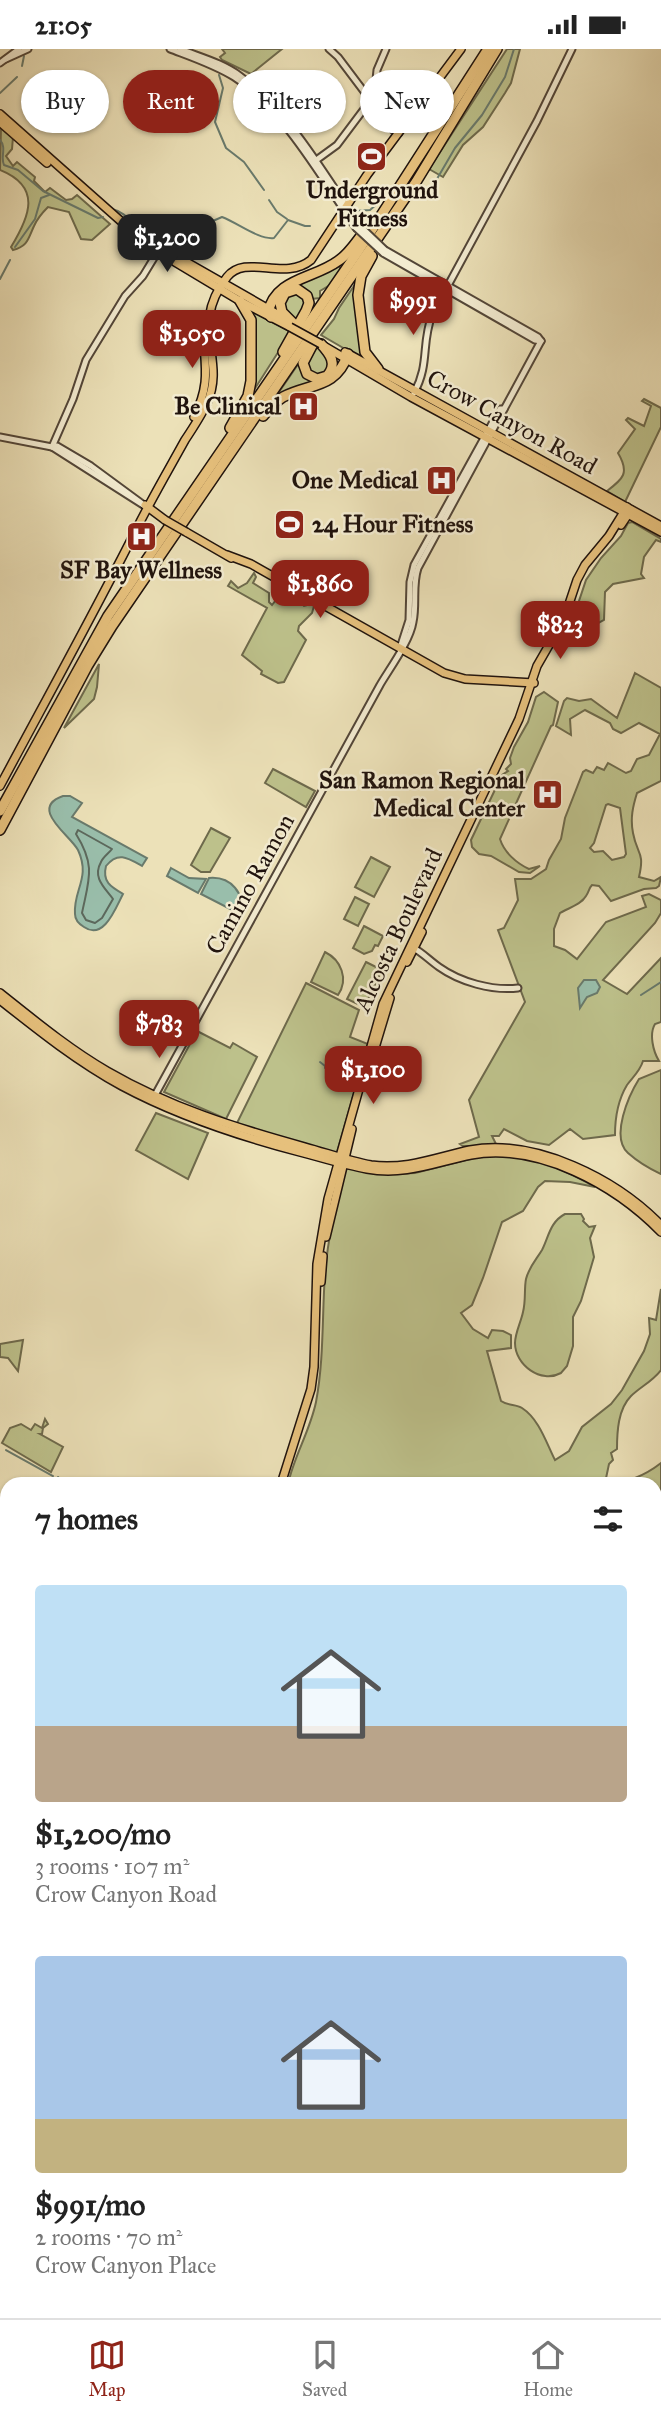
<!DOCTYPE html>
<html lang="en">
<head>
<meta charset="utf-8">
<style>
	body { margin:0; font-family:"IM FELL Great Primer",serif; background:#f2f2f2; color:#222; height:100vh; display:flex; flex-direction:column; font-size:26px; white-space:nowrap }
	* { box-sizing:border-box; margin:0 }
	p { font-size:23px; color:#767676 }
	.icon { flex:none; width:38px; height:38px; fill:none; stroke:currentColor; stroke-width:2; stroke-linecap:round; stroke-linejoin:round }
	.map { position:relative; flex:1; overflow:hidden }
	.panel { position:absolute; left:0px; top:1428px; width:662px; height:842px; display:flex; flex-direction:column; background:#fff; border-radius:21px 21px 0 0; box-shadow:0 2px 5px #0004 }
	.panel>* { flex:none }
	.banner { position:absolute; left:21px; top:21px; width:620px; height:63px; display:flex; gap:14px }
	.price { position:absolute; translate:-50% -60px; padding:0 16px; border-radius:14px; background:#8f2418; color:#fff; font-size:23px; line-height:46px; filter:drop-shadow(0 2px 4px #0008) }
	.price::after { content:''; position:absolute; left:50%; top:42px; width:21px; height:16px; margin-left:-10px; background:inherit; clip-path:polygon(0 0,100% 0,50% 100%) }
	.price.selected { background:#222; color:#fff }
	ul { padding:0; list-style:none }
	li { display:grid; align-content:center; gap:14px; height:371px; padding:0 35px }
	li span { display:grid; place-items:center; height:217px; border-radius:7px; color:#555 }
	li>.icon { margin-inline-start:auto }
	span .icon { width:126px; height:126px; fill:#fffc; stroke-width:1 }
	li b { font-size:30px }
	h2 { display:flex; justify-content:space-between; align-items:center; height:84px; padding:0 35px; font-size:30px }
	.chip { padding:0 24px; border-radius:32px; background:#fff; box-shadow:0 2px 5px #0004; font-size:24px; line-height:63px }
	.chip.selected { background:#8f2418; color:#fff }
	.status { display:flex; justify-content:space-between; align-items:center; height:49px; padding:0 35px; background:#fff; direction:ltr }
	.status svg { height:19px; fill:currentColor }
	.tab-bar { display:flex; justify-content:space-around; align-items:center; height:98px; border-top:2px solid #e0e0e0; background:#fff; font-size:19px; color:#767676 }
	.tab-bar a { display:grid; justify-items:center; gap:4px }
	.tab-bar .selected { color:#8f2418 }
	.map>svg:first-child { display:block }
</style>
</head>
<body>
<div class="status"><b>21:05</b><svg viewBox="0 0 49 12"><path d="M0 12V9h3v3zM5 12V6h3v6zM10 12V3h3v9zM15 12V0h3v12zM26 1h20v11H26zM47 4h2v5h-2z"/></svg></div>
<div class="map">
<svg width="661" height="2269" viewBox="0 0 661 2269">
	<rect width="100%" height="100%" fill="#ece1b8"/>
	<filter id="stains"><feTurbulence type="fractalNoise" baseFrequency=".00286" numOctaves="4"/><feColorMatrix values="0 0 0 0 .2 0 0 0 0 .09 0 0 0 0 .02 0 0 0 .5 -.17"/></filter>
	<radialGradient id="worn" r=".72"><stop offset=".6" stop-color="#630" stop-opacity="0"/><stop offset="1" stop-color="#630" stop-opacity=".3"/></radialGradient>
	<!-- green -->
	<g fill="#bdc18b" stroke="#6e6a4c" stroke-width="2" fill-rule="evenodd">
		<path d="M222,0H282L251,25L222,11L220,8L225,4Z"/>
		<path d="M507,0H520L511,34L505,44L483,78L463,96L443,128L429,120Z"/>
		<path d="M158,37L167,51L172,50L173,56L157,54L152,67L143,68L139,65L140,61L148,62L154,51L144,47L145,43L148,47H155Z"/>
		<path d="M1,78L13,88L12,100L6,107L13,117L17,113L35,128L34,132L45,143L50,139L66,151L72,150L77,146L110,175L92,191L81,190L69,163L48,158C43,163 37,170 34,177C28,190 28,197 13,201L11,198C30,167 42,138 0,121Z"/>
		<path d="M338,216L341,220L330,236L320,242V249L311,250L293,235Z"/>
		<path d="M358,231L356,271L359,275L367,310L364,311L321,286L334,270L339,259Z"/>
		<path d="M289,244H301L307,254L298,273L286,262L284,250Z"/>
		<path d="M250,261L291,283L254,341L253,340Z"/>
		<path d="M316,297L321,299L330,315L326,322L319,326L311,323L307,317Z"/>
		<path d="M301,311L315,334L277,346Z"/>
		<path d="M644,350L661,359V378L625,453L607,442C623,430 630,424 618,404L635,380L626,371L628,369L644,377L651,357L642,352Z"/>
		<path d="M632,473L661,490V493L656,491L644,508L641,525L644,529L613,535L605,543L604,571L587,580L577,590L569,582L586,531L601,509L621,487L628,474Z"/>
		<path d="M254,524L256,528L253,534L269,544V553L272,556L283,542H287L289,548L286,553L290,554L297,550L305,552L302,555L304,557L311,555L314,557L312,564L299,577L298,582L306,591L284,633L278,634L261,625L262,622L242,606L267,559L228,537L231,532L238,539L247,534Z"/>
		<path d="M99,615L97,638L94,650L64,679Z"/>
		<path d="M635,624L661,639V732L637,744C633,757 630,769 633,784C637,806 645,802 639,828L654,832L661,828L659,837L656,839L644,840L611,852L599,837L592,836C589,839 589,843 586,847C581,856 568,859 560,864L554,880V897L565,901L577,910L606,873L646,858L642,847L649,845L661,851V864L655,874L603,931L627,945L661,909V973L655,975C649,985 653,1002 659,1012H643C640,1022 633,1028 627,1036C618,1051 615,1069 615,1086L583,1090L570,1080L549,1096L527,1092L504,1080L499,1087H492L497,1097H463L460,1095L479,1088L469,1051L525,953L498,881L504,879L518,851L515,830H531L546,820L549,811L561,790L565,769L583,723L586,721L593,724L597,718L604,721L608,714L626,724L631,722L637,710L649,706L660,685L639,674L621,684L613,680L610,674L585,661L570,670L571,686L556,677L564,652L567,649L579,652L591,650L617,669ZM608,755L620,759L626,805L624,808L612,811L603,802L594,803L590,799L594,794L606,756Z"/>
		<path d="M544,643L558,653L553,676L551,677L500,790C504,803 516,814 529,820L540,817L530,824L519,823L491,807L479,805L472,798L471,791L502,726L508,722L506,720L511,715L510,709L514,698L528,673L536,648Z"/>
		<path d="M273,720L315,742L306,758L265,734Z"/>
		<path d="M211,779L230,789L210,823H201L191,816Z"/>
		<path d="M371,808L390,818L374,848L355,838Z"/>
		<path d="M355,848L369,855L358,877L344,870Z"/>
		<path d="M364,877L383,887L378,897L375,896L372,902L364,905L353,899Z"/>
		<path d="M325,903C341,911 349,930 338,946L311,933Z"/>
		<path d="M366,913L382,921L364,958L347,950Z"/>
		<path d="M306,934L359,961L350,988L368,995L337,1103L335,1104L236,1076Z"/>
		<path d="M197,982L230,999L233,994L257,1008L226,1070L164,1043Z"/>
		<path d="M661,1021V1125C650,1120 637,1112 628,1104C610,1088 629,1046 639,1030Z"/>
		<path d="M156,1064L208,1084L188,1130L136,1101Z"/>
		<path d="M486,1106C534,1108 554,1115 595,1138L570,1133L545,1132L538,1138L523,1162L502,1173L483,1229L472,1256L461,1264L473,1280L488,1289L492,1281L503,1282L511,1286V1299L487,1302L501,1352C508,1357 516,1355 522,1359C539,1370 546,1393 555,1411L569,1402L582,1378L611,1355L622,1341L644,1302L650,1285L649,1269L656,1271L661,1240V1321C653,1332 640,1338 631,1347C618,1360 617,1383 617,1400L611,1404L613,1411L609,1415L605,1434C623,1437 647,1425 661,1414V1506H655L654,1435H288C294,1407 310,1382 316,1353C324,1311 322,1267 325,1224C328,1188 336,1153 346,1119L395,1125L415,1124Z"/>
		<path d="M565,1165H581L584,1170L583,1172L589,1178L595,1177L590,1189L594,1208L581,1252L573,1268V1297L567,1317L561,1324C541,1335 515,1316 515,1294C515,1284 521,1273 523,1263C526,1252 524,1240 526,1230C529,1218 536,1211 542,1201C549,1187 550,1173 565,1165Z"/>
		<path d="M23,1291L18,1322L8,1309L0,1308V1295Z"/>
		<path d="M45,1370L48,1375L43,1379L42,1385H40L63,1398L51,1423L2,1394L10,1379L21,1375L31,1381L35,1375L42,1379Z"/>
		<path d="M661,1567V1989L654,1983V1568Z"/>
		<path d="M654,2104L661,2110V2258L655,2259Z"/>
		<path d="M7,2191V2259L0,2266V2209Z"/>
		<path d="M48,2263H296L294,2269H43Z"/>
		<path d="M316,2263H415L412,2269H311Z"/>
		<path d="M494,2263H638L597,2269H487Z"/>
	</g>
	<!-- water -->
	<g fill="#99beab" stroke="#697a6c" stroke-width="2">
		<path d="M63,747H70L82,754L72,768L147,809L142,817C128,809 118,802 106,817C102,833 111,838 123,845C116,858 104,892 84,878C79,875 75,870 75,865C73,841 91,829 78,801C70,786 28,759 63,747Z"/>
		<path d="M171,819L189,829L206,830L198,844L167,827Z"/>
		<path d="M209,829C231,827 246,845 240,865L201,845Z"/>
		<path d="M584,931H596L600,938L597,944L587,948L580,959L578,939Z"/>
	</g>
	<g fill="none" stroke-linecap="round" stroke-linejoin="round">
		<!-- shore -->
		<path stroke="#5c685c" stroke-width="2" d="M78,781L112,800C109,804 103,808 101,813C92,829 105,839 113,850L102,869L95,874L86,871L82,864C89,830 96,817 76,785Z"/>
		<!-- stream -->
		<g stroke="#697a6c" stroke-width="2">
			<path d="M22,17L24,7"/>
			<path d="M219,26L223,39L215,73L226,99L244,113L264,141"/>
			<path d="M0,44L17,28"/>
			<path d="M0,91C7,99 0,108 4,116L18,121L43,142L98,169L103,168"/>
			<path d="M269,151L277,163L287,170"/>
			<path d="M416,151L427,147L455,99L482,66L505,28L514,0"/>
			<path d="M112,160C126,163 133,176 145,184L182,175H206L222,168C238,174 259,191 274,189L288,171L305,177H310"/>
			<path d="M355,162L370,161L377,155"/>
			<path d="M15,198L35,170L41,149L49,146"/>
			<path d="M0,230L10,211"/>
			<path d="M641,946L661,933"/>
			<path d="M320,1013L325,1017"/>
			<path d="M325,1018V1019"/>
			<path d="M326,1020L328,1022"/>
			<path d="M6,1401L53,1427"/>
			<path d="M58,1428L64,1435"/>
			<path d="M654,1457L661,1459"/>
			<path d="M0,1567L7,1553"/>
			<path d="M654,1943L661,1949"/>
			<path d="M0,2008L7,2012"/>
			<path d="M654,2131L661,2139"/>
			<path d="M654,2222H659"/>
			<path d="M661,2235L658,2243L661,2248"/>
			<path d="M575,2263L581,2266L614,2263"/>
			<path d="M521,2269L525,2265L541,2263"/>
		</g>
		<defs>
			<g id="minor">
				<path d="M170,0C191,8 215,16 234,28C283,60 323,131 356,179"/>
				<path d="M180,0C200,8 223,14 240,27C291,65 323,124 359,176"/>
				<path d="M329,0L338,8L393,81L399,84"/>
				<path d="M6,10L28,0"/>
				<path d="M0,14L19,0"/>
				<path d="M315,112L337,96L370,52L375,40L377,21L386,0"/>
				<path d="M385,201L538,288L541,292"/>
				<path d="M383,204L535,291L541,292"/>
				<path d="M414,344C430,315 421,295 432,266L537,72L572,0"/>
				<path d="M0,388L52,398L57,397L91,417L144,456"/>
				<path d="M52,398L73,350L86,311L125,247L143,227L160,199"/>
				<path d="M52,398L143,456"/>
				<path d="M401,596L409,571L410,533L414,516L500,360H504"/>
				<path d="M412,898C423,904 429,911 439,918C460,933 492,942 518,939"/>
				<path d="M154,1048L380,636C390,619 410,592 413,573C417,555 412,537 418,519L541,292"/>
				<path d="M0,1466L7,1470"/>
				<path d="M0,2096L7,2099"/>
			</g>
			<g id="major">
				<path d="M0,65L132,182L286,270"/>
				<path d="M0,73L47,114"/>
				<path d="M175,213L240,252L290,278"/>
				<path d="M324,297L411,348L661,483"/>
				<path d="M345,303L661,477"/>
				<path d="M194,368C213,331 203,312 203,274"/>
				<path d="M145,456L165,471"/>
				<path d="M621,476L631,461"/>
				<path d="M186,483L231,509"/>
				<path d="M227,506L251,515L444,624L465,630L534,634"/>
				<path d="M0,737C46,651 93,566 137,479C152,449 169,420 185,391C193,379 201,367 207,354C227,310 188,278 227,228C246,204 284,233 311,211L367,126L461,0"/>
				<path d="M407,913L422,883"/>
				<path d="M0,944C34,971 69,1000 107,1022C169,1058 236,1079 305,1098C327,1104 349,1112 371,1116C406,1121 437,1108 470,1101C536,1089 616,1130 661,1176"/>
				<path d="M0,951C39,982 78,1013 122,1037C178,1067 239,1087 300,1103C323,1109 345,1116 367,1120C405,1127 436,1113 471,1106C539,1094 615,1136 661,1183"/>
				<path d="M371,1012L390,949"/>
				<path d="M326,1188L352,1080"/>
				<path d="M321,1233L323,1207"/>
				<path d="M281,1435L311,1340L314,1318L317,1215L328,1150L383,955L519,670L537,617L564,570L577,531L585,516L609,487L627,458"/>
				<path d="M654,2054L661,2046"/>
				<path d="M654,2061L661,2054"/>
				<path d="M0,2142L7,2120"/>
				<path d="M416,2269L420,2263"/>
				<path d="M423,2269L426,2263"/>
			</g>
			<g id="highway">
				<path d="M372,207L361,227L358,246L365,303L378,320"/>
				<path d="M271,268L268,264C275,229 314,230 338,212C349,205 356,193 364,183"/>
				<path d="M314,293L303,314L307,325L317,330L327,327C338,315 330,305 321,295"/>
				<path d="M283,303L306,262L309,254L307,247L297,240L285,244L280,254L282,263L293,274"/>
				<path d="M263,367C269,360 275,353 283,348C310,334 336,340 348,305"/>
				<path d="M230,379L248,347L251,332V271L240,252"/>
				<path d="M0,762L108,567L357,204L488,0"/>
				<path d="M0,781L88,616L112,577L416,133L497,0"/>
			</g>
		</defs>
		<!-- minor casing -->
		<use href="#minor" stroke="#534638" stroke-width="9"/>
		<!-- major casing -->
		<use href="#major" stroke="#20130d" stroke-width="10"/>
		<!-- highway casing -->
		<use href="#highway" stroke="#20130d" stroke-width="12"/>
		<!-- minor -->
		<use href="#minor" stroke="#f3ecd1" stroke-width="5"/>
		<!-- major -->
		<use href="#major" stroke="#e6c07c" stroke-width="7"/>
		<!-- highway -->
		<use href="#highway" stroke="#e6c07c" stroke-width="9"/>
		<defs>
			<g id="minor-bridge">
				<path d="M359,176L385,201"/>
				<path d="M356,179L383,204"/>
			</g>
			<g id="major-bridge">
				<path d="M290,278L321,295"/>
				<path d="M165,471L186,483"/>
			</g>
		</defs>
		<!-- minor-bridge casing -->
		<use href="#minor-bridge" stroke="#534638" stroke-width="9" stroke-linecap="butt"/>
		<!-- major-bridge casing -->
		<use href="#major-bridge" stroke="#20130d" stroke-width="10" stroke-linecap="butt"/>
		<!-- minor-bridge -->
		<use href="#minor-bridge" stroke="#f3ecd1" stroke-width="5"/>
		<!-- major-bridge -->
		<use href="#major-bridge" stroke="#e6c07c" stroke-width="7"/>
	</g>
	<!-- icons -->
	<defs>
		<symbol id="stadium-square" viewBox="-11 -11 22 22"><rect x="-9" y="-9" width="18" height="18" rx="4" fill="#8f2418" stroke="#f3ecd1"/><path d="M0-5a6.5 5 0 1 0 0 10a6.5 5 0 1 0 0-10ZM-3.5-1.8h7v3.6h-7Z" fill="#fff"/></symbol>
		<symbol id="hospital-square" viewBox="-11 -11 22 22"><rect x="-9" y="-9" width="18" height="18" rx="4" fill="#8f2418" stroke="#f3ecd1"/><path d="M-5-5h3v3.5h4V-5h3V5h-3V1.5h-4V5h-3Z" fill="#fff"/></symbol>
	</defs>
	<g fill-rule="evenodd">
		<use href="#stadium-square" x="354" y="90" width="35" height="35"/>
		<use href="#hospital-square" x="286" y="340" width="35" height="35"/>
		<use href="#hospital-square" x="424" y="414" width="35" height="35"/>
		<use href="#stadium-square" x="272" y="458" width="35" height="35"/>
		<use href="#hospital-square" x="124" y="470" width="35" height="35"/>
		<use href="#hospital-square" x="530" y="728" width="35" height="35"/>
	</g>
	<g text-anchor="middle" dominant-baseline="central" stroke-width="5" stroke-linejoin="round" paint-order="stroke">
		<!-- poi labels -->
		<g font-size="24" font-weight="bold" fill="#20130d" stroke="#f3ecd1" text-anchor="end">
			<text x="372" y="141" text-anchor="middle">Underground<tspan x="372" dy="28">Fitness</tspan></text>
			<text x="281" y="357">Be Clinical</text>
			<text x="418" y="431">One Medical</text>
			<text x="312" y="475" text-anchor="start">24 Hour Fitness</text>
			<text x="141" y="521" text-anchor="middle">SF Bay Wellness</text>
			<text x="525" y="731">San Ramon Regional<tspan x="525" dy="28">Medical Center</tspan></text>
		</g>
		<!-- street labels -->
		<g font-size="24" fill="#20130d" stroke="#f3ecd1">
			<text transform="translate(512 373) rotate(29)">Crow Canyon Road</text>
			<text transform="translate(250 835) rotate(-61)">Camino Ramon</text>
			<text transform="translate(398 881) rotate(-65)">Alcosta Boulevard</text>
		</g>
	</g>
	<rect width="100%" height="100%" filter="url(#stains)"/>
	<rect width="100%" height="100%" fill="url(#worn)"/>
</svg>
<b class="price selected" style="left:167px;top:225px">$1,200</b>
<b class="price" style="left:413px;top:288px">$991</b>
<b class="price" style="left:192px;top:321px">$1,050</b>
<b class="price" style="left:320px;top:571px">$1,860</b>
<b class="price" style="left:560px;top:612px">$823</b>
<b class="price" style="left:159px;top:1011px">$783</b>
<b class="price" style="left:373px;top:1057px">$1,100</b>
<div class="banner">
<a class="chip">Buy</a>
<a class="chip selected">Rent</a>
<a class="chip">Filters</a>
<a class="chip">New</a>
</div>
<section class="panel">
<h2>7 homes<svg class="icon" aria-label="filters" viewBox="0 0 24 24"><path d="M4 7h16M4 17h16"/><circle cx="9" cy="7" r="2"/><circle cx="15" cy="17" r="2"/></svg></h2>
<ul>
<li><span style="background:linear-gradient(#bfe0f5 65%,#b9a48a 0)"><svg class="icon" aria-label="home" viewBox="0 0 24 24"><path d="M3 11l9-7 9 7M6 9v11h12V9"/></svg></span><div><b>$1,200/mo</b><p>3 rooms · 107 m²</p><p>Crow Canyon Road</p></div></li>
<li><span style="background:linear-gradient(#a9c7e8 75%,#c2b280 0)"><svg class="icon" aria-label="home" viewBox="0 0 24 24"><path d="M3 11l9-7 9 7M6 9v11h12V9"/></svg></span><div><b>$991/mo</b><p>2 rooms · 70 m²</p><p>Crow Canyon Place</p></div></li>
</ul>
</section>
</div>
<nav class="tab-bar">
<a class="selected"><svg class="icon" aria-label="map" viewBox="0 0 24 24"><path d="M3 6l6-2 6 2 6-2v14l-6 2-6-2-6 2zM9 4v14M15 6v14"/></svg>Map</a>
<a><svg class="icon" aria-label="saved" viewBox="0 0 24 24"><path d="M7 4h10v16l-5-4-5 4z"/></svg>Saved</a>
<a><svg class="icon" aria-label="home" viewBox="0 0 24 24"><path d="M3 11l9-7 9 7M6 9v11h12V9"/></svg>Home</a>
</nav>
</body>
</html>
